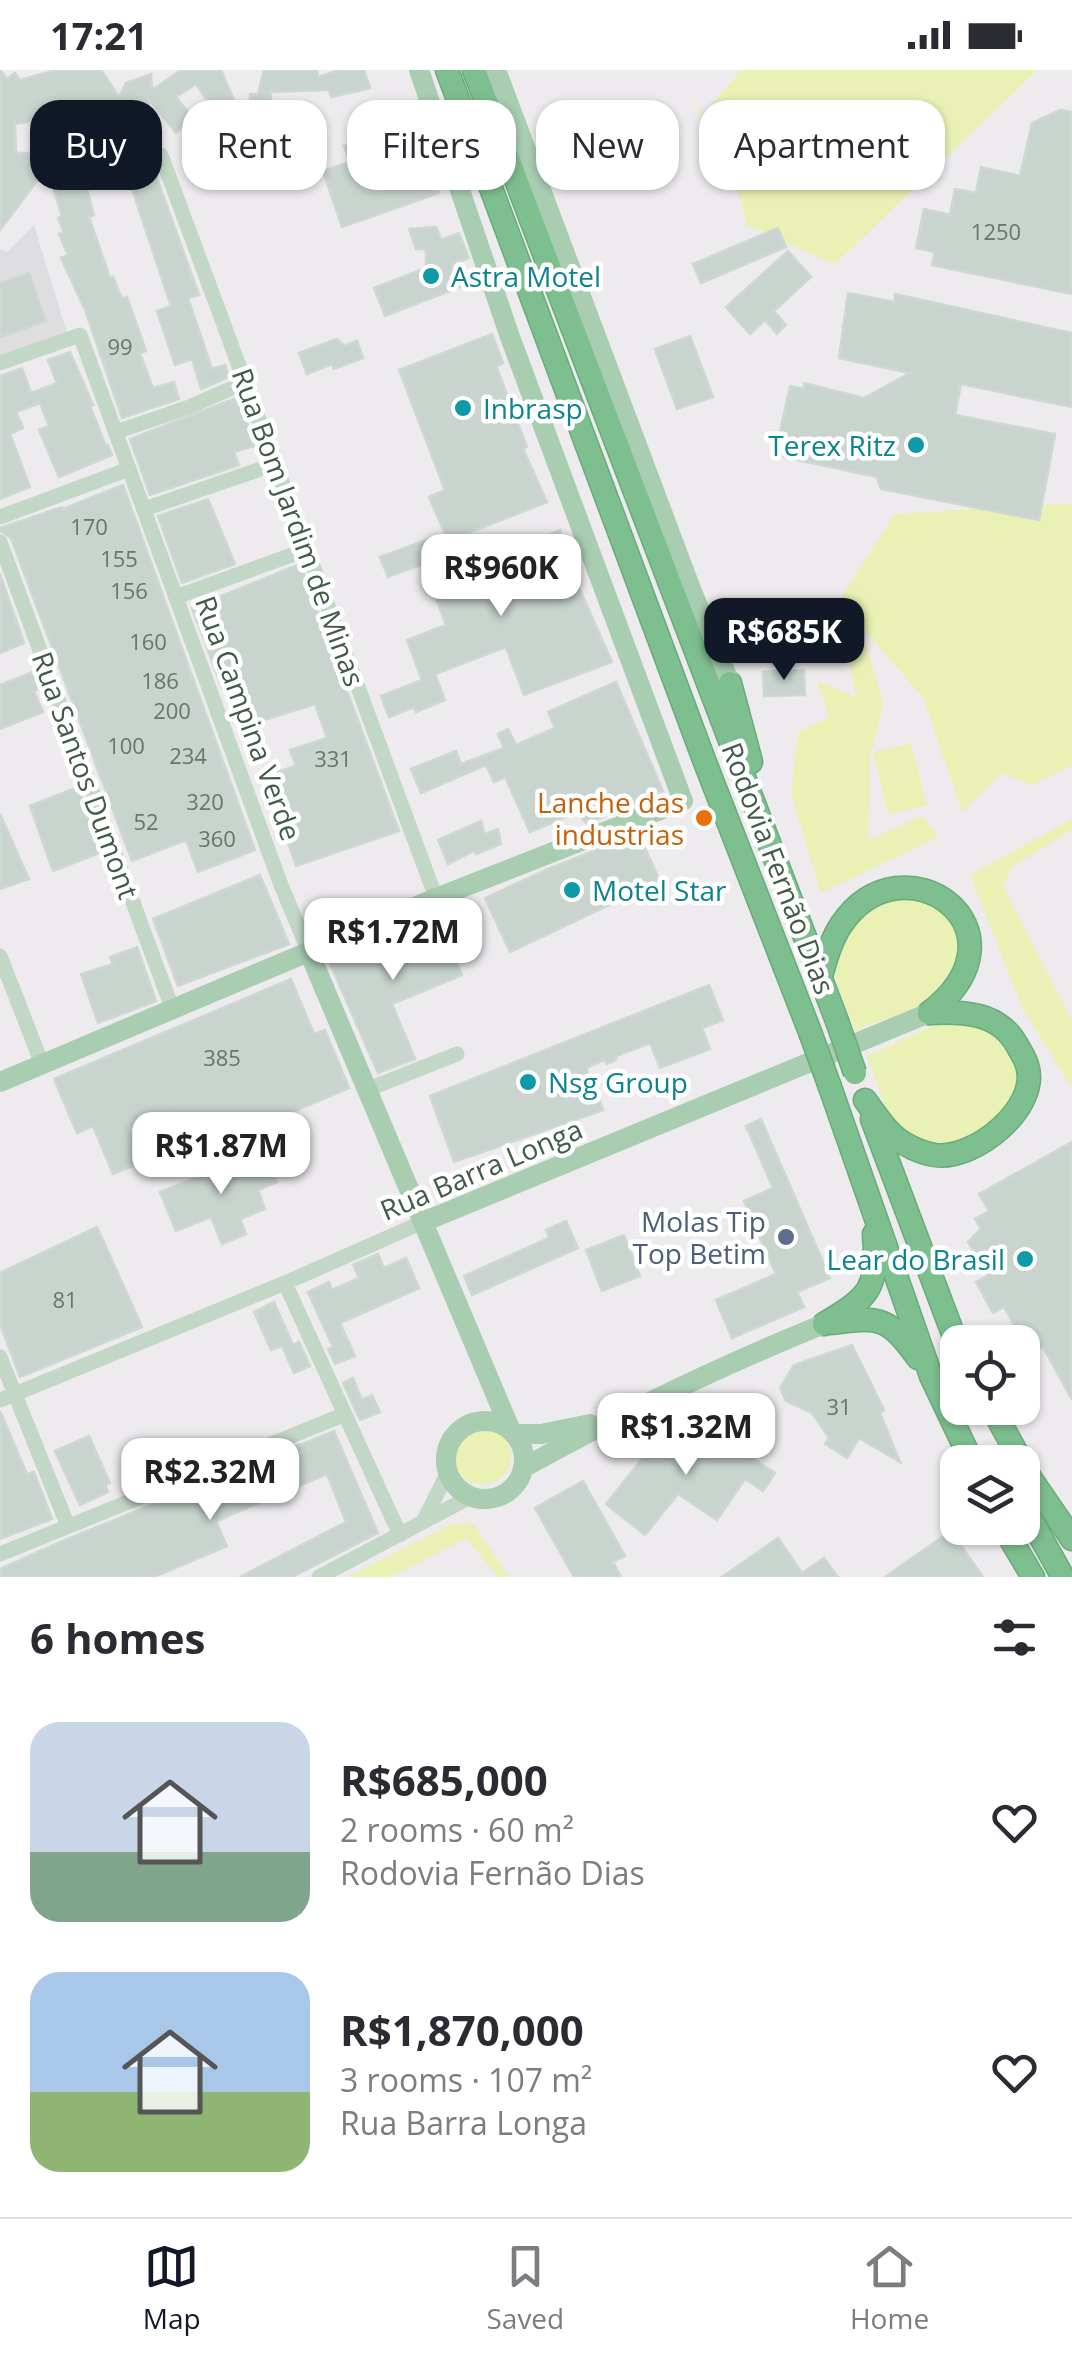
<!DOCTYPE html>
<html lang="en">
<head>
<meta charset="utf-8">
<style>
	body { margin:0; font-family:"Open Sans",sans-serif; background:#f2f2f3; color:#2b2b33; height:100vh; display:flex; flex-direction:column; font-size:38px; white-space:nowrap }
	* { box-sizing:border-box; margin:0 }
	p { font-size:32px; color:#7c7c81 }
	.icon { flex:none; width:55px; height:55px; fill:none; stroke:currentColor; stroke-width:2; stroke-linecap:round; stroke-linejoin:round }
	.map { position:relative; height:1507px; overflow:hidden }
	.panel { display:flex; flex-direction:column; background:#fff; flex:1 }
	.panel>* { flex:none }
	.top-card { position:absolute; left:30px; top:30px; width:1012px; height:90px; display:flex; gap:20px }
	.buttons { position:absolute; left:940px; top:1255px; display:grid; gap:20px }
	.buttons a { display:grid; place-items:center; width:100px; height:100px; border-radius:20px; background:#fff; box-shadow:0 2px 8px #0004; font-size:50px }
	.price { position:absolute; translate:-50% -85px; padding:0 22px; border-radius:20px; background:#fff; color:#222; font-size:32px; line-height:65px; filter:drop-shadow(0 2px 5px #0008) }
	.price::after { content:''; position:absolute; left:50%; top:60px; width:30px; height:22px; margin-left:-15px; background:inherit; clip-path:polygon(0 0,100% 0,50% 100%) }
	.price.active { background:#111827; color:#fff }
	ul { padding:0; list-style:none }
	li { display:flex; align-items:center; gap:30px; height:250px; padding:0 30px }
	li span { display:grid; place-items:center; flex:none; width:280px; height:200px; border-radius:30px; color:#555 }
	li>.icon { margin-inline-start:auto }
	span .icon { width:120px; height:120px; fill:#fffc; stroke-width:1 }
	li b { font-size:42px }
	h2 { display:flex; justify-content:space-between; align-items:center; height:120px; padding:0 30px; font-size:42px }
	.chip { padding:0 35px; border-radius:30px; background:#fff; box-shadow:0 2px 8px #0004; font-size:35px; line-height:90px }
	.chip.active { background:#111827; color:#fff }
	.status { display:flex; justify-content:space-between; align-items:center; height:70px; padding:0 50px; background:#fff; direction:ltr }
	.status svg { height:28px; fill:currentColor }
	.tab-bar { display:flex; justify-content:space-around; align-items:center; height:140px; border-top:2px solid #e1e1e2; background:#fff; font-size:28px; color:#7c7c81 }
	.tab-bar a { display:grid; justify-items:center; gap:5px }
	.tab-bar .active { color:#111827 }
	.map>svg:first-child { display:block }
</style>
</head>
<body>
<div class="status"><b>17:21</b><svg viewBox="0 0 49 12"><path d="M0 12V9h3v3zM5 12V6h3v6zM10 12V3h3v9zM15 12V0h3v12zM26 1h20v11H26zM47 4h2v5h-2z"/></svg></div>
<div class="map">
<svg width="1072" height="1507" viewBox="0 0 1072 1507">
	<rect width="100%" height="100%" fill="#edebee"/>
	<!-- education -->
	<path fill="#dedddf" d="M34,155L67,263L0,286V179L7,182Z"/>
	<!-- green -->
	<g fill="#e9f1b4">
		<path d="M741,0H1037L835,194L747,155L727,83L691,29L704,44Z"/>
		<path d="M1072,433V695L1032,715L1001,703L962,742L923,627L860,556L884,634L870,686L868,770L923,746L938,767L821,823L791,724L798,663L829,647L817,611L856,627L850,594L814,582L824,553L895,444Z"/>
		<path d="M911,673L927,735L888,744L873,682Z"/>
		<path d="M1072,749V760L1012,797L1003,816L1072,951V1018L1022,937L970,805Z"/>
		<path d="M902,823C912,826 924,827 932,831C963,847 971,893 947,918C925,940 883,949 855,960C848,941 837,920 834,900C826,861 874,836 902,823Z"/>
		<path d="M966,949L1006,967C1010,978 1019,994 1018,1005C1017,1043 975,1080 937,1078C924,1077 907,1064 894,1058L867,986L939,953Z"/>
		<circle cx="482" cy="1386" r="29"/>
		<path d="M473,1453L509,1507H498L466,1468L390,1507H348L451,1454Z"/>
	</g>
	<!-- building -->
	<g fill="#c9d4ce" stroke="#ced8d3" stroke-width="2.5" fill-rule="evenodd">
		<path d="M0,0L7,9L15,3L20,10L57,0H101L119,27L126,13L151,4L152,20L181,0H221L236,35L215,42L196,14L176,27L193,48L176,63L148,28L150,89L199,225L188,228L212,299L225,295L229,307L201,319L192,289L175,295L157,241L171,236L125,98L86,116L94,145L89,147L110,208L113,207L122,229L127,227L146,281L140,283L153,318L174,312L179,329L122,348L86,242L61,188L68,185L59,164L64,162L58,148L62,146L47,98L0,160ZM88,42L36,83H16L15,54Z"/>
		<path d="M264,0H317L318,7L339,0H364L370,18L331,27L329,20L271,22V44L250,43V24H258Z"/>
		<path d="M1060,40L1072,42V224L932,195L935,182L916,178L924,139L950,145L955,119L976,123L981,97L1020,106L1032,53Z"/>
		<path d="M376,64L382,81L420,68L439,123L342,157L323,101L350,92L344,76Z"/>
		<path d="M241,82L249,89L261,84L268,101L238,112L236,108L212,117L204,97Z"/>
		<path d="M436,157L441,170L459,163L469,188L451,195L460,217L385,246L374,218L426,198V179H416L409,159Z"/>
		<path d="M778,158L786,177L701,213L693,194Z"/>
		<path d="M788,181L811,207L774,241L786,255L777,264L765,250L750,264L726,237Z"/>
		<path d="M29,203L46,251L0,267V213Z"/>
		<path d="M848,223L895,232V224L1072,263V337L961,314L955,345L1055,364L1039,450L881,419L877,407L775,385L790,316L804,319V313L864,328L910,303L839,288Z"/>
		<path d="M492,264L503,293L496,296L527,377L523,379L547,432L448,471L429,427L445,420L399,300Z"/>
		<path d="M690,266L713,327L677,339L655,279Z"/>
		<path d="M337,269L344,276L357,271L363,288L334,299L332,294L307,304L299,283Z"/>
		<path d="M70,282L93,335L90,336L106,376L108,375L112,385L59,407L39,360L49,356L40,333L16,342L23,358L10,364L30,417L0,429V306L22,298L31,323L57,313L48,290Z"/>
		<path d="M239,327L254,376L234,382L239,395L150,425L130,369Z"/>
		<path d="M123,415L255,780L198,802L186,770L132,791L11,468L0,461V458L62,437L63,439Z"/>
		<path d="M208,429L235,494L182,513L158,446Z"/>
		<path d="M560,460L569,495L612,592L524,625L506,577L435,604L445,630L416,642L414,637L389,647L381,626L422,610L407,570L446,555L423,494L388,507L380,487L437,466L452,509Z"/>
		<path d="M300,494L399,761L296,796L265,706L296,696L290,680L327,668L315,634L248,655L230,615L222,618L192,538Z"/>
		<path d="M0,504L24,573L0,583Z"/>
		<path d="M804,600L805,625L764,626L763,602Z"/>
		<path d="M35,601L41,618L34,621L43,642L0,659V615Z"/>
		<path d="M616,612L663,721L587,754L577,742L530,762L505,707L494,712L486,695L421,723L411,699L456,681L461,694L504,678L498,664L508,659L516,675L555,658L548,642Z"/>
		<path d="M78,717L102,782L53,801L30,736Z"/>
		<path d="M0,744L29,809L0,819Z"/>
		<path d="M481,751L485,764L498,759L501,774L476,784L474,781L448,794L438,770Z"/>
		<path d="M638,763L660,811L510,882L485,828L546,800Z"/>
		<path d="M260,805L289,874L178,916L153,849Z"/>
		<path d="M436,843L462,905L392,934L415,989L378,1003L328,889Z"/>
		<path d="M137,877L156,931L98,953L81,904L113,894L110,887Z"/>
		<path d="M291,909L314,964L325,960L349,1018L190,1085L171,1041L129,1058L143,1092L113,1104L93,1056L77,1063L54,1009Z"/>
		<path d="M709,915L723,950L702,958L710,979L660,998L650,973L616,986V990L607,994L604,990L586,998L603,1040L454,1092L430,1026Z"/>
		<path d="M761,1049L830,1208L797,1222L804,1237L732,1268L716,1230L776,1204L744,1131L773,1118L746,1056Z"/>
		<path d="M1072,1072V1330L1043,1277L1030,1284L1004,1237L993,1243L976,1212L987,1206L968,1172L981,1159L975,1149L989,1141L979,1124Z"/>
		<path d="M267,1086L277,1112L258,1120L265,1139L240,1149L246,1164L222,1174L211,1147L176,1161L160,1122L246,1088L248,1094Z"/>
		<path d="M566,1151L578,1178L472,1225L464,1206L549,1168L546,1160Z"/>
		<path d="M97,1157L142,1257L20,1307L0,1254V1203Z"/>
		<path d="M624,1165L640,1206L602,1221L586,1180Z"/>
		<path d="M378,1184L384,1198L406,1188L419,1218L340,1253L355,1286L335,1294L328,1279L333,1277L308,1222L329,1212L332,1220L359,1208L353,1195Z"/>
		<path d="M274,1232L293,1275L299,1272L310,1296L294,1303L282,1276L271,1280L254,1242Z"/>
		<path d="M852,1275L884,1340L880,1343L900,1392L859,1368L847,1388L825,1374L829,1368L812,1343L786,1331L780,1318L794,1295Z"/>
		<path d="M353,1308L362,1330L372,1325L380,1342L360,1350L343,1313Z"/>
		<path d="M0,1341L27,1404L34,1402L52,1449L0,1469Z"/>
		<path d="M673,1350L717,1385L731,1363L748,1375L743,1382L775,1403L763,1421L745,1409L717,1450L678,1424L645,1465L606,1434Z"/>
		<path d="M334,1361L378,1463L292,1507H240L346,1452L327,1404L216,1451L227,1476L154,1507H0V1499L60,1472Z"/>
		<path d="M89,1366L110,1413L105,1415L108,1422L80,1435L55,1381Z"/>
		<path d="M583,1411L625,1486L613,1492L621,1507H574L535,1438Z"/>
		<path d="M951,1461L983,1507H885Z"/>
		<path d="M778,1468L802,1503L824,1488L838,1507H722Z"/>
	</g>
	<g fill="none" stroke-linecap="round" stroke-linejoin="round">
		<defs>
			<g id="highway">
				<path d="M447,0L706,695L810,962"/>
				<path d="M474,0L837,951"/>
				<path d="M730,613L751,692"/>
				<path d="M821,906C826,889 831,870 841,855C903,763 1037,860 929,943"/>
				<path d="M830,1017L931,1306L972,1392"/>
				<path d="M865,1030C874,1042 883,1057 894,1066C904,1075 921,1083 935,1085C974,1091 1041,1037 1027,995C1025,988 1020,981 1017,975C999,942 962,941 929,943"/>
				<path d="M872,1049L958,1277"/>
				<path d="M832,1253C881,1246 889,1248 918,1288"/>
				<path d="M824,1254C870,1226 878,1220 874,1164"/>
				<path d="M992,1338L1031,1409L1072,1469"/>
				<path d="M1022,1434L1063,1507"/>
				<path d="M1004,1458L1033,1507"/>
			</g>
		</defs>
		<!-- highway casing -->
		<use href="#highway" stroke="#69ab7b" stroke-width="25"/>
		<!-- minor -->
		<g stroke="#c3d7c7" stroke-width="15">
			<path d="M161,85L436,828"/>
			<path d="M0,293L80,265L281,815L309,882"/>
			<path d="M116,362L189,337L246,312"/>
			<path d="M144,439L258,400"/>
			<path d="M0,447L129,399"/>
			<path d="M0,472L172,938"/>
			<path d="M176,527L308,479"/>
			<path d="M0,886L42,994"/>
			<path d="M366,1020L457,984"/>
			<path d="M285,1213L400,1465"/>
			<path d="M0,1287L68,1456"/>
			<path d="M0,1330L285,1213L423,1152"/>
			<path d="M423,1452L447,1404"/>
			<path d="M0,1484L343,1345"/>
			<path d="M319,1507L470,1427"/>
		</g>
		<!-- major -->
		<g stroke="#a8cdb1" stroke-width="20">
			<path d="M496,0L691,519L730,613"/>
			<path d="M309,882L511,1361"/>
			<path d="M0,1012L436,828L683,731L510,267L419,0"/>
			<path d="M423,1152L929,943"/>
			<circle cx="485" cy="1390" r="39"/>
			<path d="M514,1364H541L590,1354"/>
			<path d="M523,1398C621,1344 720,1296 824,1254"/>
		</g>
		<!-- highway -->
		<use href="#highway" stroke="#7ebf8f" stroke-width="22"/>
		<defs>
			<g id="highway-bridge">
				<path d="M837,951L855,1003"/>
				<path d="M810,962L830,1017"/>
			</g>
		</defs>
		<!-- highway-bridge casing -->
		<use href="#highway-bridge" stroke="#69ab7b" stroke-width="25" stroke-linecap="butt"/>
		<!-- highway-bridge -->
		<use href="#highway-bridge" stroke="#7ebf8f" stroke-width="22"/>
	</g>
	<!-- markers -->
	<g fill="#0f9aa8" stroke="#fff" stroke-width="4">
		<circle cx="431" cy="206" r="10"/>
		<circle cx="463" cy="338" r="10"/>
		<circle cx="916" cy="375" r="10"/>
		<circle cx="572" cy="820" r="10"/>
		<circle cx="528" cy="1012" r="10"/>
		<circle cx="1025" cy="1189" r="10"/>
	</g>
	<circle fill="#e8710a" stroke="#fff" stroke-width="4" cx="704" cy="748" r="10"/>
	<circle fill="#5c6f8a" stroke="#fff" stroke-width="4" cx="786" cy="1167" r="10"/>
	<g text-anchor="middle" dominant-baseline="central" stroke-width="9" stroke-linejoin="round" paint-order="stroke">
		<!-- number labels -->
		<g font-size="22" fill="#64786a">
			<text x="996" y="161">1250</text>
			<text x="120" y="276">99</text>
			<text x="89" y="456">170</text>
			<text x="119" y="488">155</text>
			<text x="129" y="520">156</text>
			<text x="148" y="571">160</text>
			<text x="160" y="610">186</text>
			<text x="172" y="640">200</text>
			<text x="126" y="675">100</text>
			<text x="188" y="685">234</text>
			<text x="333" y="688">331</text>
			<text x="205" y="731">320</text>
			<text x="146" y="751">52</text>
			<text x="217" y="768">360</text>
			<text x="222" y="987">385</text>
			<text x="65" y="1229">81</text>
			<text x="839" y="1336">31</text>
		</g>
		<!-- culture labels -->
		<g font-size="28" fill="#0d838f" stroke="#fff" text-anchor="start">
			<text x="451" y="206">Astra Motel</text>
			<text x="483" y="338">Inbrasp</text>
			<text x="896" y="375" text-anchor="end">Terex Ritz</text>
			<text x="592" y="820">Motel Star</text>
			<text x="548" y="1012">Nsg Group</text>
			<text x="1005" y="1189" text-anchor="end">Lear do Brasil</text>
		</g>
		<!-- street labels -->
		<g font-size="28" fill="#425a48" stroke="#fff">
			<text transform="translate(299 457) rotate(70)">Rua Bom Jardim de Minas</text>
			<text transform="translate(249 648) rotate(70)">Rua Campina Verde</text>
			<text transform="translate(86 705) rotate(70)">Rua Santos Dumont</text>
			<text transform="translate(779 798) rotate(69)">Rodovia Fernão Dias</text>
			<text transform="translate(481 1099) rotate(-23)">Rua Barra Longa</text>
		</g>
		<!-- food labels -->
		<g font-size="28" fill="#c56008" stroke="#fff" text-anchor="end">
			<text x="684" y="732">Lanche das<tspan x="684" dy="32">industrias</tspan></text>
		</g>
		<!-- service labels -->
		<g font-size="28" fill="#4e5e75" stroke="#fff" text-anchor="end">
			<text x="766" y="1151">Molas Tip<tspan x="766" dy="32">Top Betim</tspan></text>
		</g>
	</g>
</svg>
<div class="buttons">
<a><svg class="icon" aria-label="locate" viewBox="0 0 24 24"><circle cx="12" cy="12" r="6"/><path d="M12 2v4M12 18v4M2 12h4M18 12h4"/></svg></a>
<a><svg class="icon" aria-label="layers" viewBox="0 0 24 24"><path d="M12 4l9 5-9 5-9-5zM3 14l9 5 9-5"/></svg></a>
</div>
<b class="price" style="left:501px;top:549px">R$960K</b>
<b class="price active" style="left:784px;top:613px">R$685K</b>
<b class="price" style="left:393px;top:913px">R$1.72M</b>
<b class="price" style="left:221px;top:1127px">R$1.87M</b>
<b class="price" style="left:686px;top:1408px">R$1.32M</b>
<b class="price" style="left:210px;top:1453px">R$2.32M</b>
<div class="top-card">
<a class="chip active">Buy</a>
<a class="chip">Rent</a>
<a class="chip">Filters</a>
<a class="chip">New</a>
<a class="chip">Apartment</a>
</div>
</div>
<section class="panel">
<h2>6 homes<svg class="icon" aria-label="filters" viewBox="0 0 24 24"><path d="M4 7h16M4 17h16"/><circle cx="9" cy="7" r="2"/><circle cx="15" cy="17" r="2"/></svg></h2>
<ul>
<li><span style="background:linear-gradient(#c9d6e8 65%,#7fa58c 0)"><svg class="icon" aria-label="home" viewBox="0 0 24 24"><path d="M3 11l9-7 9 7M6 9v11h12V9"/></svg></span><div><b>R$685,000</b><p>2 rooms · 60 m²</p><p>Rodovia Fernão Dias</p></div><svg class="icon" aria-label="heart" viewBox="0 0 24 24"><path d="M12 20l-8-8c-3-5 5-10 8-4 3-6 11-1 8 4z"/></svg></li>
<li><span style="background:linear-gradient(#a9c7e8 60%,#8fb573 0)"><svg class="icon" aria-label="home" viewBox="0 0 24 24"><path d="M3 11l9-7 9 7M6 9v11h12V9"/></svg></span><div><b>R$1,870,000</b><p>3 rooms · 107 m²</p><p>Rua Barra Longa</p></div><svg class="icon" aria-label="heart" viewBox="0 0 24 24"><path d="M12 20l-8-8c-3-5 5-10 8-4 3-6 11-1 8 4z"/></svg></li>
</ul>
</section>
<nav class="tab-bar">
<a class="active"><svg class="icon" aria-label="map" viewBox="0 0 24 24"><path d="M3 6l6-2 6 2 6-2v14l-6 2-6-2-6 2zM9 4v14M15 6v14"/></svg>Map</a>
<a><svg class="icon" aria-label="saved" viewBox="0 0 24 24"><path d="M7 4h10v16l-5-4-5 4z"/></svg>Saved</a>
<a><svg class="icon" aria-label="home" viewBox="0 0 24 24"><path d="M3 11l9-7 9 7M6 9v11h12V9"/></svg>Home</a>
</nav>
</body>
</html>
